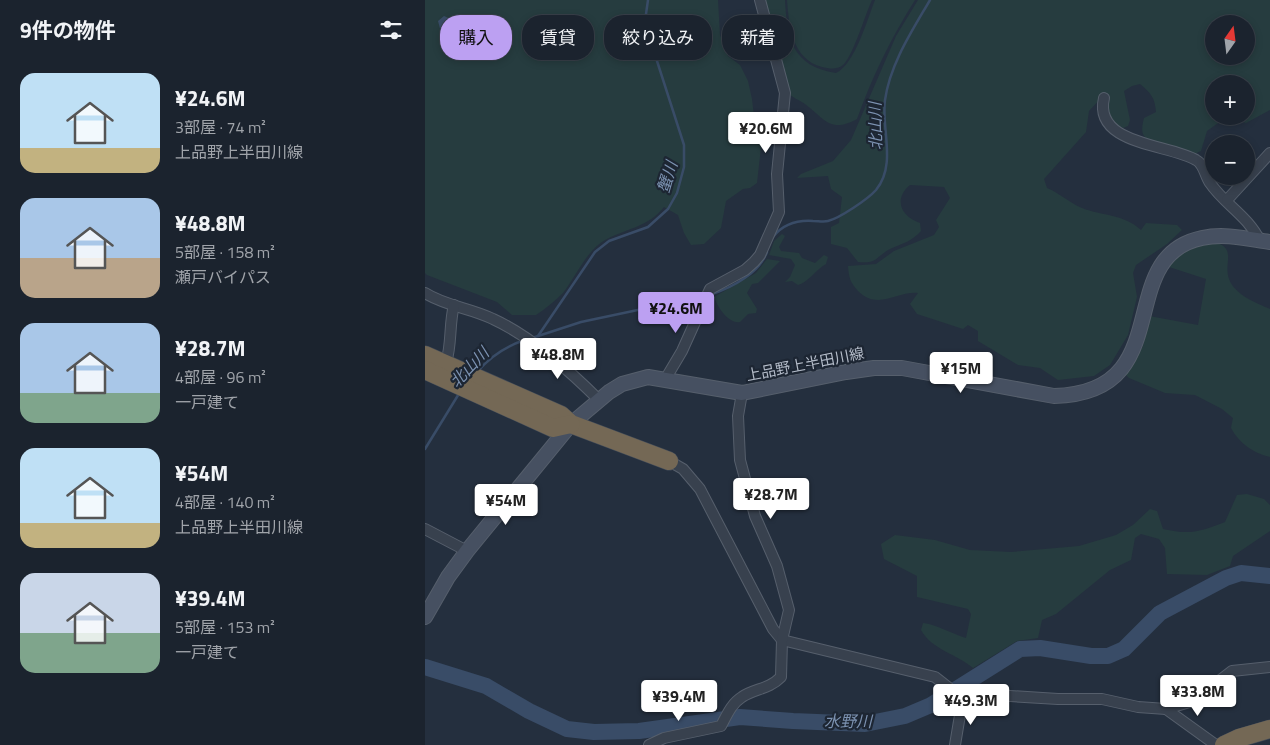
<!DOCTYPE html>
<html lang="ja">
<head>
<meta charset="utf-8">
<style>
	body { margin:0; font-family:"Titillium Web","Noto Sans JP",sans-serif; background:#282f3a; color:#f1f3f6; height:100vh; display:flex; flex-direction:column; font-size:19px; white-space:nowrap }
	* { box-sizing:border-box; margin:0 }
	p { font-size:16px; color:#a0a4aa }
	.icon { flex:none; width:28px; height:28px; fill:none; stroke:currentColor; stroke-width:2; stroke-linecap:round; stroke-linejoin:round }
	.map { position:relative; flex:1; overflow:hidden }
	.details { display:flex; flex-direction:column; background:#1b232e; width:425px }
	.details>* { flex:none }
	.guide { position:absolute; left:15px; top:15px; width:475px; height:45px; display:flex; gap:10px }
	.needle { width:32px; rotate:14deg }
	.tools { position:absolute; left:780px; top:15px; display:grid; gap:10px }
	.tools a { display:grid; place-items:center; width:50px; height:50px; border-radius:50%; background:#1b232e; box-shadow:0 2px 8px #0003,0 0 0 1px #39404a; font-size:25px }
	.price { position:absolute; translate:-50% -42px; padding:0 11px; border-radius:5px; background:#fff; color:#222; font-size:16px; line-height:32px; filter:drop-shadow(0 1px 2px #0008) }
	.price::after { content:''; position:absolute; left:50%; top:30px; width:15px; height:11px; margin-left:-8px; background:inherit; clip-path:polygon(0 0,100% 0,50% 100%) }
	.price.selected { background:#bca0f2; color:#111 }
	ul { padding:0; list-style:none }
	li { display:flex; align-items:center; gap:15px; height:125px; padding:0 20px }
	li span { display:grid; place-items:center; flex:none; width:140px; height:100px; border-radius:15px; color:#555 }
	li>.icon { margin-inline-start:auto }
	span .icon { width:60px; height:60px; fill:#fffc; stroke-width:1 }
	li b { font-size:21px }
	h2 { display:flex; justify-content:space-between; align-items:center; height:60px; padding:0 20px; font-size:21px }
	.chip { padding:0 18px; border-radius:20px; background:#1b232e; box-shadow:0 2px 8px #0003,0 0 0 1px #39404a; font-size:18px; line-height:45px }
	.chip.selected { background:#bca0f2; color:#111 }
	main { display:flex; flex:1; min-height:0 }
	.map>svg:first-child { display:block }
</style>
</head>
<body>
<main>
<section class="details">
<h2>9件の物件<svg class="icon" aria-label="filters" viewBox="0 0 24 24"><path d="M4 7h16M4 17h16"/><circle cx="9" cy="7" r="2"/><circle cx="15" cy="17" r="2"/></svg></h2>
<ul>
<li><span style="background:linear-gradient(#bfe0f5 75%,#c2b280 0)"><svg class="icon" aria-label="home" viewBox="0 0 24 24"><path d="M3 11l9-7 9 7M6 9v11h12V9"/></svg></span><div><b>¥24.6M</b><p>3部屋 · 74 m²</p><p>上品野上半田川線</p></div></li>
<li><span style="background:linear-gradient(#a9c7e8 60%,#b9a48a 0)"><svg class="icon" aria-label="home" viewBox="0 0 24 24"><path d="M3 11l9-7 9 7M6 9v11h12V9"/></svg></span><div><b>¥48.8M</b><p>5部屋 · 158 m²</p><p>瀬戸バイパス</p></div></li>
<li><span style="background:linear-gradient(#a9c7e8 70%,#7fa58c 0)"><svg class="icon" aria-label="home" viewBox="0 0 24 24"><path d="M3 11l9-7 9 7M6 9v11h12V9"/></svg></span><div><b>¥28.7M</b><p>4部屋 · 96 m²</p><p>一戸建て</p></div></li>
<li><span style="background:linear-gradient(#bfe0f5 75%,#c2b280 0)"><svg class="icon" aria-label="home" viewBox="0 0 24 24"><path d="M3 11l9-7 9 7M6 9v11h12V9"/></svg></span><div><b>¥54M</b><p>4部屋 · 140 m²</p><p>上品野上半田川線</p></div></li>
<li><span style="background:linear-gradient(#c9d6e8 60%,#7fa58c 0)"><svg class="icon" aria-label="home" viewBox="0 0 24 24"><path d="M3 11l9-7 9 7M6 9v11h12V9"/></svg></span><div><b>¥39.4M</b><p>5部屋 · 153 m²</p><p>一戸建て</p></div></li>
</ul>
</section>
<div class="map">
<svg width="845" height="745" viewBox="0 0 845 745">
	<rect width="100%" height="100%" fill="#242f3e"/>
	<!-- green -->
	<g fill="#263c3f" fill-rule="evenodd">
		<path d="M0,0H293L295,35L303,56L315,65L323,81L327,99L331,133L336,147L332,183L325,188L318,189L301,201L296,228L279,244L266,245L259,233L253,215L239,207C223,227 203,228 182,239C162,249 152,275 138,293C130,301 120,309 111,315H87L72,302L2,275L0,273Z"/>
		<path d="M338,0H360C362,39 367,66 411,73C430,64 442,20 450,0H490C466,38 447,77 432,119C405,134 399,118 380,104C374,100 368,98 363,93L342,7Z"/>
		<path d="M362,0H447C440,15 429,53 419,64C413,70 405,69 397,67C367,59 364,26 362,0Z"/>
		<path d="M493,0H845V110L821,123L813,120L811,116H821V84H789V116H803L782,131L776,151L769,154C755,150 730,149 720,137C715,132 718,123 719,118L731,112C730,98 726,93 715,84L707,86L699,91L705,120L703,126L698,128C684,121 681,111 677,97L664,111L661,132L619,179L622,188C634,193 645,203 657,208C677,216 699,214 716,230L721,223L752,225L757,230L742,244L711,265L708,273L712,297L703,335L685,365L669,376L633,380L615,368L593,365L553,341V331L543,325L538,329L492,314L485,304L493,293C472,291 453,311 433,291C425,282 424,278 423,266L451,264L469,251L509,235L514,227L511,220L525,198L519,187L485,185C468,199 476,217 495,223L496,231C486,242 478,243 465,249C450,257 453,264 433,262L422,248L406,244V227L414,223L417,197L406,189L403,176L372,178L376,174L408,161L426,140L471,36ZM789,24H821V56H789Z"/>
		<path d="M357,234L360,236L354,247L356,251L374,253L377,258L390,263L399,255L403,257L401,264C390,270 384,282 373,285L367,281L360,282L365,277L370,265L366,259L344,255L349,241Z"/>
		<path d="M788,241C813,249 798,261 804,279C810,295 831,303 845,309V457C828,453 814,443 806,428L808,418L797,409L770,395L740,393L704,378L700,374L718,346L724,316L773,325L781,279L741,266L752,255Z"/>
		<path d="M342,259L355,261L333,283L327,284L322,293L332,309L331,313L323,314L315,322C303,324 292,306 289,297L331,273Z"/>
		<path d="M822,494L839,499L845,505V531L808,556L805,566L782,575L742,574L740,548L734,539L716,534L710,538L706,560L685,570L631,614L617,620L613,638L592,641L548,668C532,654 507,650 496,630L498,623C511,624 527,634 541,638L546,614L543,609L492,597V576L459,559L456,544L470,535L510,540L545,550L586,552L654,546L691,535L708,525L725,509L732,511L738,529C764,535 775,532 800,522L812,495Z"/>
	</g>
	<!-- water -->
	<path fill="#394c67" d="M32,14L38,17V29L33,48L27,50L19,44L13,21L19,16L28,20Z"/>
	<g fill="none" stroke-linecap="round" stroke-linejoin="round">
		<!-- stream -->
		<g stroke="#394c67" stroke-width="2.5">
			<path d="M348,237C358,224 372,220 388,221C393,221 399,222 403,221C415,218 443,199 451,190C472,164 456,129 460,100C465,64 487,31 505,0"/>
			<path d="M287,294C308,287 334,273 342,252"/>
			<path d="M113,336L170,252L184,241L223,227L243,209L252,193L259,167V145L223,33L221,14L223,0"/>
			<path d="M107,338L156,322L279,296"/>
			<path d="M53,371C66,356 81,346 100,340"/>
			<path d="M0,449L35,392"/>
		</g>
		<!-- river -->
		<path stroke="#394c67" stroke-width="16" d="M0,667L61,686L104,711L142,729L169,732L214,731L315,717L368,721L440,724L480,716L506,705L595,649L615,648L666,656H683L699,649L735,613L801,578L816,573L845,576"/>
		<defs>
			<g id="street">
				<path d="M679,98C668,145 744,144 771,160C779,164 780,176 785,183C799,204 823,216 835,241"/>
				<path d="M802,200L845,153"/>
				<path d="M0,293C20,306 46,308 68,319C107,337 143,369 174,400"/>
				<path d="M21,363C27,344 24,324 29,305"/>
				<path d="M241,378L257,351L285,289L320,270L329,262L335,255L354,212L352,174L360,93L335,0"/>
				<path d="M244,461L258,469L275,489L348,629L357,640L510,677L524,688L537,703L530,745"/>
				<path d="M0,529L42,551"/>
				<path d="M537,703L553,694L633,699H677L713,707L741,709L768,701L807,671L845,667"/>
				<path d="M741,709L791,745"/>
				<path d="M224,745L239,738L296,726C302,715 306,704 317,697C330,688 343,690 356,677L357,640L364,610L352,566L330,516L315,460L313,416L317,393"/>
			</g>
			<path id="secondary" d="M0,617L23,577L42,551L146,424L184,392L197,384L223,377L317,393L421,372L449,368H477L629,396C756,393 686,257 777,238C800,233 823,239 845,242"/>
			<g id="highway">
				<path d="M0,355L136,415L146,424L244,461"/>
				<path d="M0,370L128,428L146,424"/>
				<path d="M799,745L814,738L845,729"/>
			</g>
		</defs>
		<!-- street casing -->
		<use href="#street" stroke="#565f6c" stroke-width="12"/>
		<!-- secondary casing -->
		<use href="#secondary" stroke="#565f6c" stroke-width="16"/>
		<!-- highway casing -->
		<use href="#highway" stroke="#434c59" stroke-width="19"/>
		<!-- street -->
		<use href="#street" stroke="#38414e" stroke-width="10"/>
		<!-- secondary -->
		<use href="#secondary" stroke="#465061" stroke-width="14"/>
		<!-- highway -->
		<use href="#highway" stroke="#746855" stroke-width="18"/>
	</g>
	<g text-anchor="middle" dominant-baseline="central" stroke-width="4.5" stroke-linejoin="round" paint-order="stroke">
		<!-- street labels -->
		<g font-size="15" fill="#b4bcc9" stroke="#1d2633">
			<text transform="translate(380 364) rotate(-11)">上品野上半田川線</text>
		</g>
		<!-- water labels -->
		<g font-size="16" font-style="italic" fill="#7c92b1" stroke="#1d2633">
			<text transform="translate(450 126) rotate(-91)">北山川</text>
			<text transform="translate(242 177) rotate(-73)">蟹川</text>
			<text transform="translate(44 367) rotate(-46)">北山川</text>
			<text x="423" y="721">水野川</text>
		</g>
	</g>
</svg>
<div class="tools">
<a><svg class="needle" viewBox="-14 -14 28 28"><path d="M0-13l5 13h-10z" fill="#e53935"/><path d="M0 13l5-13h-10z" fill="#a0a4aa"/></svg></a>
<a>+</a>
<a>−</a>
</div>
<b class="price" style="left:341px;top:154px">¥20.6M</b>
<b class="price selected" style="left:251px;top:334px">¥24.6M</b>
<b class="price" style="left:133px;top:380px">¥48.8M</b>
<b class="price" style="left:536px;top:394px">¥15M</b>
<b class="price" style="left:346px;top:520px">¥28.7M</b>
<b class="price" style="left:81px;top:526px">¥54M</b>
<b class="price" style="left:773px;top:717px">¥33.8M</b>
<b class="price" style="left:254px;top:722px">¥39.4M</b>
<b class="price" style="left:546px;top:726px">¥49.3M</b>
<div class="guide">
<a class="chip selected">購入</a>
<a class="chip">賃貸</a>
<a class="chip">絞り込み</a>
<a class="chip">新着</a>
</div>
</div>
</main>
</body>
</html>
